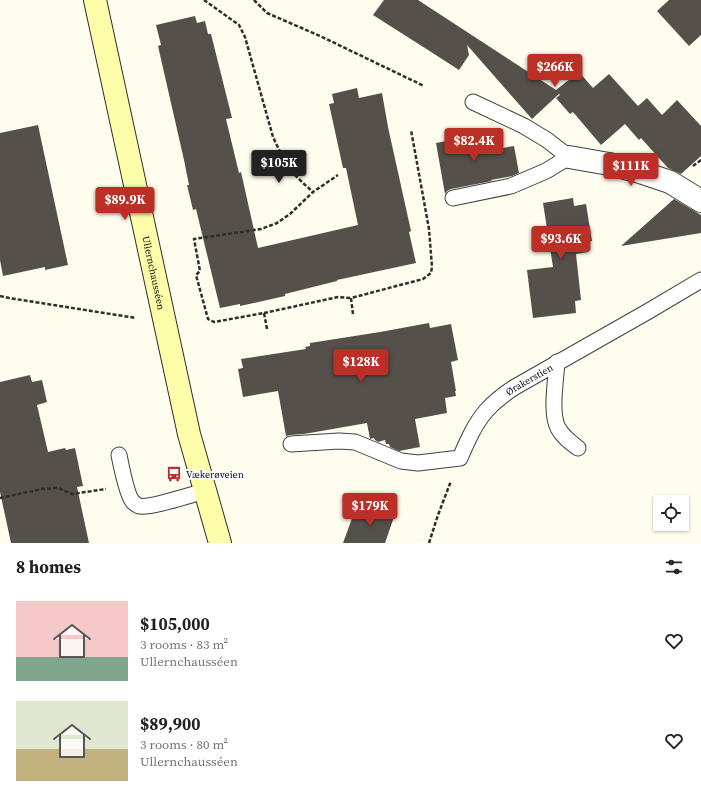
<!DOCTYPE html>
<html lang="en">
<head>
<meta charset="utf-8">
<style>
	body { margin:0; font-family:"Source Serif 4",serif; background:#f6f6f6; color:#202124; height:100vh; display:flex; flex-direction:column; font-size:15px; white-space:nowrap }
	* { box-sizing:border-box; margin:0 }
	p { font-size:13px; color:#757577 }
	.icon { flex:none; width:22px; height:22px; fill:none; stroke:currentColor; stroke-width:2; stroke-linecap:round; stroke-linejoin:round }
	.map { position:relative; height:543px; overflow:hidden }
	.details { display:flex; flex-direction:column; background:#fff; flex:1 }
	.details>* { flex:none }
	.buttons { position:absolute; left:653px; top:495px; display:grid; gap:8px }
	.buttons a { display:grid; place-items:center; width:36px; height:36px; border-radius:0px; background:#fff; box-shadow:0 1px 3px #0004; font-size:20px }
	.price { position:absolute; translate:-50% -34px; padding:0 9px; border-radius:4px; background:#bc2f27; color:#fff; font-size:13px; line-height:26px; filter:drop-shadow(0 1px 2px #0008) }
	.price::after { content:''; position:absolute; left:50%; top:24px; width:12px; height:9px; margin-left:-6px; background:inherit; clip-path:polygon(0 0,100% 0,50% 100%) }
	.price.selected { background:#222; color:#fff }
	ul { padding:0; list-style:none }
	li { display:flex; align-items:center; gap:12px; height:100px; padding:0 16px }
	li span { display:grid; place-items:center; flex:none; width:112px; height:80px; border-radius:0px; color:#555 }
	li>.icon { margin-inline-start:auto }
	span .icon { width:48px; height:48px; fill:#fffc; stroke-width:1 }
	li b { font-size:17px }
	h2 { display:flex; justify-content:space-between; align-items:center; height:48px; padding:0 16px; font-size:17px }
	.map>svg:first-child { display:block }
</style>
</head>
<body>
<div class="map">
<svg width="701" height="543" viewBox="0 0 701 543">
	<rect width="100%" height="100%" fill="#fffdee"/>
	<!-- building -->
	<g fill="#56504a">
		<path d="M384,0H418L556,90L579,72L593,88L609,74L638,106L647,98L662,115L677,100L701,126V156L681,174L668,168L641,138L639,140L625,124L601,145L573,112L570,114L556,98L560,95L559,94L532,119L467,45L469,55L459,70L428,50L373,15Z"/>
		<path d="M669,0H701V35L689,46L657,11Z"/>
		<path d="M195,16L197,23L205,21L208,34H211L232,118L226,119L239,173L241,172L258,248L358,225L346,168H343L329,104L334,103L332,94L357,88L359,98L382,93L388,127L411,231L409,232L416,263L337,280V281L285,294V296L240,306V304L220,308L196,209L193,210L187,185H189L184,160L158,46L161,45L156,25Z"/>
		<path d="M38,125L68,265L45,270V267L3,276L0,260V133Z"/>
		<path d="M483,134L486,151L514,146L519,173L512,176L491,180L492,181L451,189L447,191L445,194L436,143Z"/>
		<path d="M573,198L574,206L586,204L592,241L586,242L588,252L576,254L581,300L575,301L576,313L533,318L527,270L553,267L543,203Z"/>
		<path d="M674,199L701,215V233L621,246Z"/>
		<path d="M429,323L430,328L451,324L458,360L451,362L456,391H455L456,396L445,398L447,413L415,419L420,447L399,451L390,447L389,444H386L385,440L378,442L375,440L374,438L370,439L367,423L304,434L290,435L286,436L278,391L243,397L238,369L243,368L241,359L306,349L305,347L310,346V343L380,332Z"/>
		<path d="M30,375L32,382L42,380L47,402L37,405L48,452L65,448L66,450L75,448L83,486L77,487L89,543H11L0,492V382Z"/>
		<path d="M368,505L395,514L385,543H343L354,513L364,516Z"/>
	</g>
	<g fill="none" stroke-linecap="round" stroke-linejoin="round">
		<defs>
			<g id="service">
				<path d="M453,198L511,186L546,171L569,157L547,140L524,126L473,102"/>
				<path d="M557,362C556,380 550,412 558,428C563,437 570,442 578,448"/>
				<path id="s1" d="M291,444L339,441L355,442L401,461L418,463L460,458C467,442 474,425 486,411C494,402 504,394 515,387L647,312L701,280"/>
				<path d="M119,455C121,465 127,496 133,502C135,504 137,505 139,506C148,509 193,494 205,491"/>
			</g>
			<path id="minor" d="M569,157L609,164L637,171L670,182L701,201"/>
			<g id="secondary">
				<path id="s2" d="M95,0L189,434L220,543"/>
			</g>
		</defs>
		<!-- service casing -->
		<use href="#service" stroke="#404040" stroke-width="17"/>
		<!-- minor casing -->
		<use href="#minor" stroke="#404040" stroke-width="24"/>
		<!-- secondary casing -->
		<use href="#secondary" stroke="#2f2f2f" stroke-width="24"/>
		<!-- path -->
		<g stroke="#2f2f2f" stroke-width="2.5" stroke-dasharray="4 2" stroke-linecap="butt">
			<path d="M204,0L239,25L245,37L273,137L282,156L294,174L303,183L313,192"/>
			<path d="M254,0L267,13L320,36L424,86"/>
			<path d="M693,166L701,160"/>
			<path d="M0,296L9,298L136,318"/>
			<path d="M264,313L338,297L351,298"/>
			<path d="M353,314L351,298L423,279L431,273L432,267L429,229L411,130"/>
			<path d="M267,329L264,313L214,322L208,319L196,275L200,271L194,239L261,229L277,223L290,214L313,192L338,175"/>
			<path d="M0,498L42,489L58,488L72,494L106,489"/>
			<path d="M429,543L438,515L451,481"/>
		</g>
		<!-- service -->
		<use href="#service" stroke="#fff" stroke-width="15"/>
		<!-- minor -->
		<use href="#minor" stroke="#fff" stroke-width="22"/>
		<!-- secondary -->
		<use href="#secondary" stroke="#fefda9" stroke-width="22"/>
	</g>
	<!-- icons -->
	<defs>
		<symbol id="bus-bare" viewBox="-9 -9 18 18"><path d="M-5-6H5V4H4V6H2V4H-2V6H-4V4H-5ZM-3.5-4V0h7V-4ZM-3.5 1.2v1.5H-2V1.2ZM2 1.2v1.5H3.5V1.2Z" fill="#bc2f27" stroke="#fff" stroke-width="2.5" paint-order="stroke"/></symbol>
	</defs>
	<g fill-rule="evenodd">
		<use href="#bus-bare" x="163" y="463" width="22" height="22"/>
	</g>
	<g text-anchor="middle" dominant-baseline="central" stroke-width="4" stroke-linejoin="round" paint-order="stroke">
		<!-- street labels -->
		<g font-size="10" fill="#0d0d0d" stroke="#fff">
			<text stroke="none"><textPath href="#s2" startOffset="279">Ullernchausséen</textPath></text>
			<text stroke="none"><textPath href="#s1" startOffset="281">Ørakerstien</textPath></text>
		</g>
		<!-- poi labels -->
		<g font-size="10" fill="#0d0d0d" stroke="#fff" text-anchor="start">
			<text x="186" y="474">Vækerøveien</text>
		</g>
	</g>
</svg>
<div class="buttons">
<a><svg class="icon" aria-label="locate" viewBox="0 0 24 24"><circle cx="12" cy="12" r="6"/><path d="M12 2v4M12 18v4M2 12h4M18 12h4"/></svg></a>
</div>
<b class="price" style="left:555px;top:88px">$266K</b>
<b class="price" style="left:474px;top:162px">$82.4K</b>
<b class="price selected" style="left:279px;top:184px">$105K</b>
<b class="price" style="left:631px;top:187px">$111K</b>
<b class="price" style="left:125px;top:221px">$89.9K</b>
<b class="price" style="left:561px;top:260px">$93.6K</b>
<b class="price" style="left:361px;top:383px">$128K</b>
<b class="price" style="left:370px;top:527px">$179K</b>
</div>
<section class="details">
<h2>8 homes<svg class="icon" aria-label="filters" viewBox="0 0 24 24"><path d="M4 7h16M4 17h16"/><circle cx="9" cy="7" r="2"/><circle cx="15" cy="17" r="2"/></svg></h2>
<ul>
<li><span style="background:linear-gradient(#f6c9c9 70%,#7fa58c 0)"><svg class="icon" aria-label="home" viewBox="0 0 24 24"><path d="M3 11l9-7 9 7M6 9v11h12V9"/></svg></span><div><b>$105,000</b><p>3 rooms · 83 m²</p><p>Ullernchausséen</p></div><svg class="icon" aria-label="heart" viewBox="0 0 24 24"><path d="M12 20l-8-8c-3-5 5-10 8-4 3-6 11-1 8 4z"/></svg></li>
<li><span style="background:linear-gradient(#dfe7d0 60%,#c2b280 0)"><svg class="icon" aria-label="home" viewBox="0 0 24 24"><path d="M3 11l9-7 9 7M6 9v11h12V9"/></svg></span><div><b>$89,900</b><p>3 rooms · 80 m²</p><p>Ullernchausséen</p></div><svg class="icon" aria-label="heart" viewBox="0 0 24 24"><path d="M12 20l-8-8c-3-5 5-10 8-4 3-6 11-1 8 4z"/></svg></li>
</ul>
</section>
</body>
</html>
